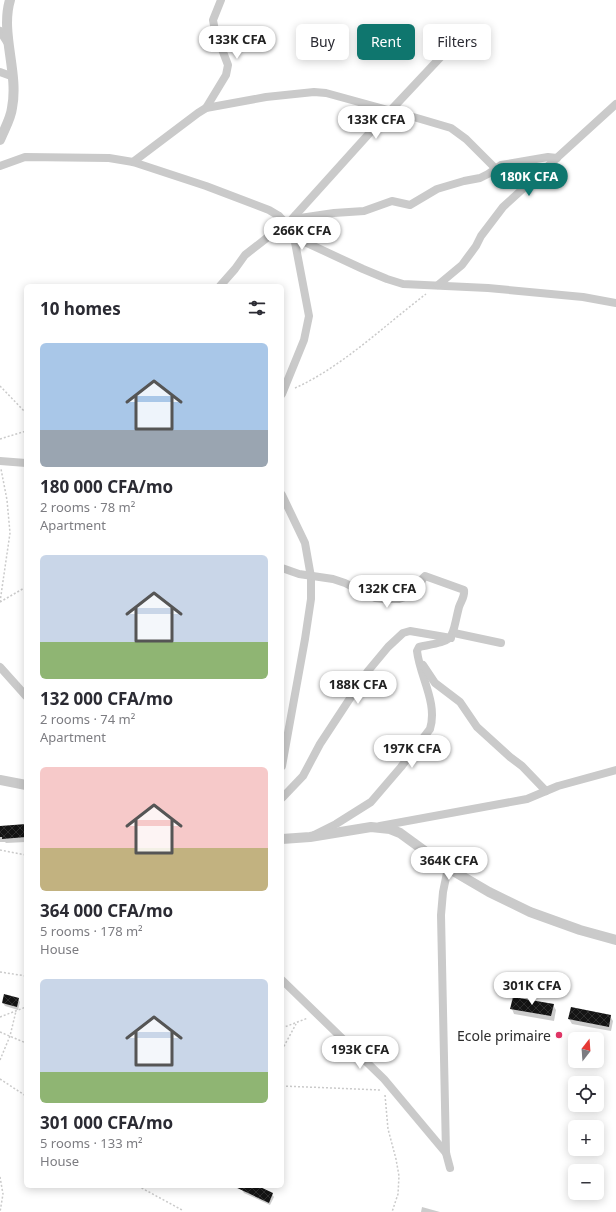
<!DOCTYPE html>
<html lang="en">
<head>
<meta charset="utf-8">
<style>
	body { margin:0; font-family:"Noto Sans",sans-serif; background:#f2f2f3; color:#2b2b33; height:100vh; display:flex; flex-direction:column; font-size:15px; white-space:nowrap }
	* { box-sizing:border-box; margin:0 }
	p { font-size:13px; color:#7c7c81 }
	.icon { flex:none; width:22px; height:22px; fill:none; stroke:currentColor; stroke-width:2; stroke-linecap:round; stroke-linejoin:round }
	.map { position:relative; flex:1; overflow:hidden }
	.side { position:absolute; left:24px; top:284px; width:260px; height:904px; display:flex; flex-direction:column; background:#fff; border-radius:6px; box-shadow:0 2px 10px #0003 }
	.side>* { flex:none }
	.banner { position:absolute; left:296px; top:24px; width:260px; height:36px; display:flex; gap:8px }
	.needle { width:26px; rotate:17deg }
	.buttons { position:absolute; left:568px; top:1032px; display:grid; gap:8px }
	.buttons a { display:grid; place-items:center; width:36px; height:36px; border-radius:6px; background:#fff; box-shadow:0 2px 10px #0003; font-size:20px }
	.price { position:absolute; translate:-50% -34px; padding:0 9px; border-radius:14px; background:#fff; color:#222; font-size:13px; line-height:26px; filter:drop-shadow(0 1px 2px #0008) }
	.price::after { content:''; position:absolute; left:50%; top:24px; width:12px; height:9px; margin-left:-6px; background:inherit; clip-path:polygon(0 0,100% 0,50% 100%) }
	.price.active { background:#0f766e; color:#fff }
	ul { padding:0; list-style:none }
	li { display:grid; align-content:center; gap:8px; height:212px; padding:0 16px }
	li span { display:grid; place-items:center; height:124px; border-radius:6px; color:#555 }
	li>.icon { margin-inline-start:auto }
	span .icon { width:72px; height:72px; fill:#fffc; stroke-width:1 }
	li b { font-size:17px }
	h2 { display:flex; justify-content:space-between; align-items:center; height:48px; padding:0 16px; font-size:17px }
	.chip { padding:0 14px; border-radius:6px; background:#fff; box-shadow:0 2px 10px #0003; font-size:14px; line-height:36px }
	.chip.active { background:#0f766e; color:#fff }
	.map>svg:first-child { display:block }
</style>
</head>
<body>
<div class="map">
<svg width="616" height="1212" viewBox="0 0 616 1212">
	<defs>
		<pattern id="building-cross-hatch" width="8" height="8" patternUnits="userSpaceOnUse"><rect width="8" height="8" fill="#141414"/><path d="M0 0l8 8M0 8l8-8" fill="none" stroke="#2e2e2e"/></pattern>
	</defs>
	<rect width="100%" height="100%" fill="#fff"/>
	<!-- shadow -->
	<g fill="#0003">
		<path d="M26,825V842L6,843L5,842H0V828Z"/>
		<path d="M18,999L20,1002L18,1010L5,1006L3,1003Z"/>
		<path d="M553,1005L556,1010L554,1021L514,1014L512,1009Z"/>
		<path d="M610,1016L613,1021L611,1031L572,1024L569,1019Z"/>
		<path d="M244,1186H256L272,1194L274,1197L270,1205L244,1193L242,1190Z"/>
		<path d="M422,1207L440,1212H421Z"/>
	</g>
	<!-- building -->
	<g fill="url(#building-cross-hatch)">
		<path d="M26,824V837L2,839V837H0V826Z"/>
		<path d="M4,994L19,998L17,1007L2,1003Z"/>
		<path d="M513,997L554,1004L551,1016L510,1009Z"/>
		<path d="M571,1007L611,1015L609,1027L568,1019Z"/>
		<path d="M233,1186H258L273,1193L269,1203Z"/>
	</g>
	<g fill="none" stroke-linecap="round" stroke-linejoin="round">
		<!-- path -->
		<g stroke="#cacaca" stroke-width="1.5" stroke-dasharray="2 2" stroke-linecap="butt">
			<path d="M0,386L26,413"/>
			<path d="M295,388C342,367 385,325 426,294"/>
			<path d="M0,439L26,431"/>
			<path d="M0,602L10,533L7,500L1,469"/>
			<path d="M0,602L26,587"/>
			<path d="M0,850L26,855"/>
			<path d="M0,972L26,976"/>
			<path d="M0,1017L26,1007"/>
			<path d="M282,1028L308,1018"/>
			<path d="M0,1032L26,1043"/>
			<path d="M282,1050L296,1024"/>
			<path d="M0,1060L10,1036L16,1011"/>
			<path d="M0,1079L26,1096"/>
			<path d="M282,1086L381,1090"/>
			<path d="M385,1095L388,1129L396,1159L399,1176L398,1194L392,1212"/>
			<path d="M0,1177L3,1194L0,1212"/>
			<path d="M138,1186L182,1210"/>
		</g>
		<!-- minor -->
		<g stroke="#cacaca" stroke-width="8">
			<path d="M0,31L7,42"/>
			<path d="M0,72L11,76"/>
			<path d="M206,108L226,75L228,65L215,31L213,20L221,0"/>
			<path d="M133,162L198,113L206,108L266,97L314,92L326,93L417,118L451,128L466,139L495,168"/>
			<path d="M0,166L25,157L109,158L133,162L206,186L269,210L279,216L287,224L294,237L363,269L387,279L403,284L488,288L583,297L616,303"/>
			<path d="M295,216L300,218L334,213L364,211L392,201L410,205L437,189L464,181L480,178L488,174L501,165L548,157L557,158"/>
			<path d="M292,219L375,127L452,45"/>
			<path d="M438,285L462,265L476,246L481,236L503,207L616,104"/>
			<path d="M220,286L235,269L245,255L268,237L279,216"/>
			<path d="M282,394L304,340L309,316L294,237"/>
			<path d="M0,461L26,463"/>
			<path d="M282,495L305,543L311,577V599L305,639L282,766"/>
			<path d="M282,568L299,574L333,579L345,583L375,598L384,599H399L414,594L418,590L423,578L425,576L464,590C465,597 461,601 459,607C450,643 457,639 419,647L417,651C420,677 438,703 430,729L401,767L371,802L336,824L314,835"/>
			<path d="M454,633L501,643"/>
			<path d="M423,665L435,683L460,702L477,727L510,757L522,766L546,791"/>
			<path d="M0,667L26,696"/>
			<path d="M282,798L303,776L320,744L368,671L388,647L403,633L410,631L451,638"/>
			<path d="M380,826L527,799L558,786L616,770"/>
			<path d="M448,868L443,892L441,915L446,1153L450,1168"/>
			<path d="M282,980L384,1079L446,1153"/>
		</g>
		<!-- tertiary -->
		<g stroke="#cacaca" stroke-width="10">
			<path d="M0,140C4,130 11,118 12,108C19,73 0,33 10,0"/>
			<path d="M0,780L26,785"/>
			<path d="M282,839L310,837L371,827L390,829L400,833L448,868L489,892L530,912L580,930L616,940"/>
		</g>
	</g>
	<!-- markers -->
	<circle fill="#df3465" stroke="#fff" stroke-width="1.5" cx="559" cy="1035" r="4"/>
	<g text-anchor="middle" dominant-baseline="central" stroke-width="4" stroke-linejoin="round" paint-order="stroke">
		<!-- poi labels -->
		<g font-size="14" fill="#2d2d2d" stroke="#fff" text-anchor="end">
			<text x="551" y="1035">Ecole primaire</text>
		</g>
	</g>
</svg>
<div class="buttons">
<a><svg class="needle" viewBox="-14 -14 28 28"><path d="M0-13l5 13h-10z" fill="#e53935"/><path d="M0 13l5-13h-10z" fill="#7c7c81"/></svg></a>
<a><svg class="icon" aria-label="locate" viewBox="0 0 24 24"><circle cx="12" cy="12" r="6"/><path d="M12 2v4M12 18v4M2 12h4M18 12h4"/></svg></a>
<a>+</a>
<a>−</a>
</div>
<b class="price" style="left:237px;top:60px">133K CFA</b>
<b class="price" style="left:376px;top:140px">133K CFA</b>
<b class="price active" style="left:529px;top:197px">180K CFA</b>
<b class="price" style="left:302px;top:251px">266K CFA</b>
<b class="price" style="left:387px;top:609px">132K CFA</b>
<b class="price" style="left:358px;top:705px">188K CFA</b>
<b class="price" style="left:412px;top:769px">197K CFA</b>
<b class="price" style="left:449px;top:881px">364K CFA</b>
<b class="price" style="left:532px;top:1006px">301K CFA</b>
<b class="price" style="left:360px;top:1070px">193K CFA</b>
<div class="banner">
<a class="chip">Buy</a>
<a class="chip active">Rent</a>
<a class="chip">Filters</a>
</div>
<section class="side">
<h2>10 homes<svg class="icon" aria-label="filters" viewBox="0 0 24 24"><path d="M4 7h16M4 17h16"/><circle cx="9" cy="7" r="2"/><circle cx="15" cy="17" r="2"/></svg></h2>
<ul>
<li><span style="background:linear-gradient(#a9c7e8 70%,#9aa5b1 0)"><svg class="icon" aria-label="home" viewBox="0 0 24 24"><path d="M3 11l9-7 9 7M6 9v11h12V9"/></svg></span><div><b>180 000 CFA/mo</b><p>2 rooms · 78 m²</p><p>Apartment</p></div></li>
<li><span style="background:linear-gradient(#c9d6e8 70%,#8fb573 0)"><svg class="icon" aria-label="home" viewBox="0 0 24 24"><path d="M3 11l9-7 9 7M6 9v11h12V9"/></svg></span><div><b>132 000 CFA/mo</b><p>2 rooms · 74 m²</p><p>Apartment</p></div></li>
<li><span style="background:linear-gradient(#f6c9c9 65%,#c2b280 0)"><svg class="icon" aria-label="home" viewBox="0 0 24 24"><path d="M3 11l9-7 9 7M6 9v11h12V9"/></svg></span><div><b>364 000 CFA/mo</b><p>5 rooms · 178 m²</p><p>House</p></div></li>
<li><span style="background:linear-gradient(#c9d6e8 75%,#8fb573 0)"><svg class="icon" aria-label="home" viewBox="0 0 24 24"><path d="M3 11l9-7 9 7M6 9v11h12V9"/></svg></span><div><b>301 000 CFA/mo</b><p>5 rooms · 133 m²</p><p>House</p></div></li>
</ul>
</section>
</div>
</body>
</html>
